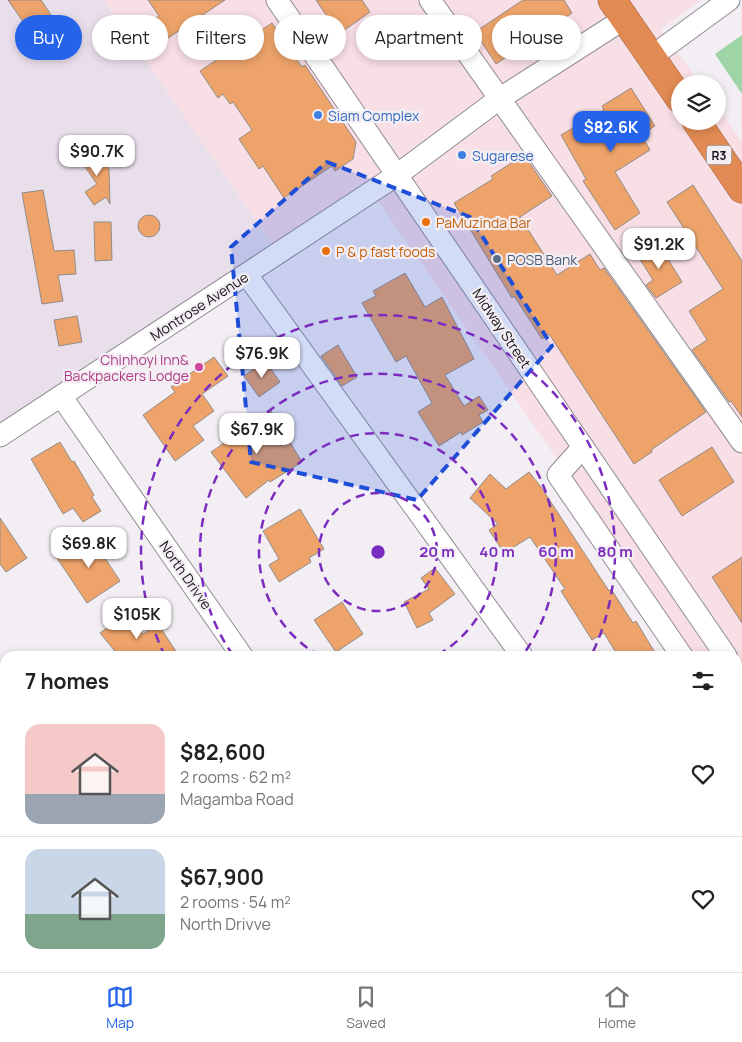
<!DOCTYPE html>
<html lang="en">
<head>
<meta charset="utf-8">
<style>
	body { margin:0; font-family:Manrope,sans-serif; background:#f6f6f6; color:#222; height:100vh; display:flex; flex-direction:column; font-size:19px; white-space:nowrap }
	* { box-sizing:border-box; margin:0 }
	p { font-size:16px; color:#767676 }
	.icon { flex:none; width:28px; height:28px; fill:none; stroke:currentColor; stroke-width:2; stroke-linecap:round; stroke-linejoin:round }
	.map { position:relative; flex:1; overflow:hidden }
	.panel { position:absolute; left:0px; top:651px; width:742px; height:321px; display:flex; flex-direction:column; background:#fff; border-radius:15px 15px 0 0; box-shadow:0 2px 8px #0003 }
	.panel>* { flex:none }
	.guide { position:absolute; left:15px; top:15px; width:712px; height:45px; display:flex; gap:10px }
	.buttons { position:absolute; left:671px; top:75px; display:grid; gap:10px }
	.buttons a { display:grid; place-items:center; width:55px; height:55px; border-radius:50%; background:#fff; box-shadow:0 2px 8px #0003; font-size:25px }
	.price { position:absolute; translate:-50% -42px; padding:0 11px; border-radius:10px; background:#fff; color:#222; font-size:16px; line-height:32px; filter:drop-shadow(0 1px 2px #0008) }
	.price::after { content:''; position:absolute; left:50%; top:30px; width:15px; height:11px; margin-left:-8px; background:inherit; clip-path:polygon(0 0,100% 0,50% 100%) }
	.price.current { background:#2563eb; color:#fff }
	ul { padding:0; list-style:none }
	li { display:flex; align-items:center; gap:15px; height:125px; padding:0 25px }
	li+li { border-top:1px solid #e0e0e0 }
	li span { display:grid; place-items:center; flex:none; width:140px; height:100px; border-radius:15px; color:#555 }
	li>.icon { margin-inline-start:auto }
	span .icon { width:60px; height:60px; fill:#fffc; stroke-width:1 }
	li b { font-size:21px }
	h2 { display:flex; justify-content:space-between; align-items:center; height:60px; padding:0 25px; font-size:21px }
	.tag { padding:0 18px; border-radius:22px; background:#fff; box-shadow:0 2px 8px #0003; font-size:18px; line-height:45px }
	.tag.current { background:#2563eb; color:#fff }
	.tabs { display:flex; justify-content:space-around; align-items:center; height:70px; border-top:1px solid #e0e0e0; background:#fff; font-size:14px; color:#767676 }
	.tabs a { display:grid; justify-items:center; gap:2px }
	.tabs .current { color:#2563eb }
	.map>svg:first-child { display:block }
</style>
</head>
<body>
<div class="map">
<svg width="742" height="972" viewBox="0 0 742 972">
	<rect width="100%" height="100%" fill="#f3eef4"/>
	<!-- commercial -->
	<path fill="#f8dee5" d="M104,0H701L661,29L700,84H680V121H718V108L742,142V972H684L681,968H738V656H694L369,188L276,250Z"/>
	<!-- built -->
	<path fill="#e9dfeb" d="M0,0H104L276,250L0,427Z"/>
	<!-- green -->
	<path fill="#9ed4a6" d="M742,35V94L715,54Z"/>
	<!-- building -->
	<g fill="#eda36a" stroke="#918c88">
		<path d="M8,0H41L53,18L31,33Z"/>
		<path d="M148,0H225L168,38L155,19L159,16Z"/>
		<path d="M316,0H362L370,12L339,34Z"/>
		<path d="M523,0H564L572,13L496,64L475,32Z"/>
		<path d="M272,23L302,67L305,65L356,142L353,159L335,171L332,166L284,198L263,166L259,169L239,139L252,130L233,102L230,104L223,94L218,98L200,71Z"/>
		<path d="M631,88L655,126L641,135L650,150L615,172L640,213L615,230L583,181L586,179L561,135L604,110L602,106Z"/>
		<path d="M95,149L109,169L110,204L106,197L94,205L85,192L97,184L80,160Z"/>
		<path d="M524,155L552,196L520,217L557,275L590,254L600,270L604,268L706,412L651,450L652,452L634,464L549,334L542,339L514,296L512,298L454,203L493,179L491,176Z"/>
		<path d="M693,185L742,261V417L731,401L729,402L692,350L707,340L689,311L723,289L667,202Z"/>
		<path d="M43,190L54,251L74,250L76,274L58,275L63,301L42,304L22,193Z"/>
		<circle cx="149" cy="226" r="11"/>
		<path d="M94,222H111L112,260L95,261Z"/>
		<path d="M657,241L682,282L656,298L646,285L653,280L636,253Z"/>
		<path d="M405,273L425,307L442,297L474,359L445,375L464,406L479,396L488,410L479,415L483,422L462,435L461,432L439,446L418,412L432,403L406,356L396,362L362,303L376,296L373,291Z"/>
		<path d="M77,316L82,342L59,346L54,320Z"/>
		<path d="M338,345L357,377L342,386L321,356Z"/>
		<path d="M214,357L228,376L202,394L214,411L193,426L204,440L175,461L143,415L175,392L171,387Z"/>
		<path d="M265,361L280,382L259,397L244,376Z"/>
		<path d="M271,411L302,462L270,482L269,480L246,498L211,452Z"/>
		<path d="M60,442L72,462L74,461L94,495L92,497L101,511L83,522L73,508L63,514L31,459Z"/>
		<path d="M712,447L734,482L682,516L659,480Z"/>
		<path d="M529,472L541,487L609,591L611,589L633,623L636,621L657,656H618L604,633L592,640L561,591L565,589L530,537L504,553L489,530L498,524L470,498L490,474L506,489Z"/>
		<path d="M300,509L324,549L309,558L311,562L279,582L269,565L279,559L263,531Z"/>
		<path d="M0,518L27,558L6,572L0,564Z"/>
		<path d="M90,535L120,581L87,603L57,558Z"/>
		<path d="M742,557V623L712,577Z"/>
		<path d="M435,568L455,594L429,613L433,620L417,628L404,602L429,589L421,578Z"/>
		<path d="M342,602L363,634L336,652L314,620Z"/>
		<path d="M127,613L143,634L158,624L179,656H119L100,633Z"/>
	</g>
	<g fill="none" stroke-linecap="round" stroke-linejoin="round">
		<defs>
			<g id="minor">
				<path d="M277,0L726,656"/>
				<path d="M430,0L742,442"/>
				<path d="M651,57L729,0"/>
				<path d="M247,275L522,656"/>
				<path d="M61,396L242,656"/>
				<path d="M0,436L397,175L499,99L624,19"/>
				<path d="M583,447L558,475L682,656"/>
				<path d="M738,673L742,680"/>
				<path d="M738,738L742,745"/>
				<path d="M738,844L742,841"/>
				<path d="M177,968L205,972"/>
				<path d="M461,968L464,972"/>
				<path d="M728,968L732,972"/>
				<path d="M278,972L282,968"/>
			</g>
			<g id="highway">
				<path d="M612,0L680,99"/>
				<path d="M696,121L742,189"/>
			</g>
		</defs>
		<!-- minor casing -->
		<use href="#minor" stroke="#918d92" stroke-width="23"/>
		<!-- highway casing -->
		<use href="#highway" stroke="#9b613e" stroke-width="29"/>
		<!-- minor -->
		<use href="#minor" stroke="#fff" stroke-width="21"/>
		<!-- highway -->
		<use href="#highway" stroke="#e28a53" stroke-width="28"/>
	</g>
	<!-- marked area -->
	<path fill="#1d4ed8" fill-opacity="0.2" stroke="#1d4ed8" stroke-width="4" stroke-dasharray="10 6" stroke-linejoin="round" d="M327,162L470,217L552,346L417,500L251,462L231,247Z"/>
	<!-- distance rings -->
	<g fill="none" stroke="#7b2cbf" stroke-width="2.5" stroke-dasharray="9 6">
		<circle cx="378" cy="552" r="59"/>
		<path d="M320 656A119 119 0 1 1 436 656"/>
		<path d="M233 655A178 178 0 1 1 523 655"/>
		<path d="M165 656A237 237 0 1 1 591 656"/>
	</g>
	<!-- markers -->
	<g fill="#3f7fe0" stroke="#f3eef4" stroke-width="2">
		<circle cx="318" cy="115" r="5"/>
		<circle cx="462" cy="155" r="5"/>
	</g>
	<g fill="#e8710a" stroke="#f3eef4" stroke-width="2">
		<circle cx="426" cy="222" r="5"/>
		<circle cx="326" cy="251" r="5"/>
	</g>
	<circle fill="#5c6f8a" stroke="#f3eef4" stroke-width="2" cx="497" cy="259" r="5"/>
	<circle fill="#d1479c" stroke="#f3eef4" stroke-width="2" cx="199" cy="367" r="5"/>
	<g text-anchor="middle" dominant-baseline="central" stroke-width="4.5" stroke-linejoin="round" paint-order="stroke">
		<!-- shield labels -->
		<rect fill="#f3eef4" stroke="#585659" stroke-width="1" x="706.5" y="145.5" width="25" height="19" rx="4"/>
		<g font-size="12" font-weight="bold" fill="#161516">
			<text x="719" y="155">R3</text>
		</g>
		<!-- shop labels -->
		<g font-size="14" fill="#366cbe" stroke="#f3eef4" text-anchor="start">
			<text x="328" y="115">Siam Complex</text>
			<text x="472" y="155">Sugarese</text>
		</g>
		<!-- food labels -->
		<g font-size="14" fill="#c56008" stroke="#f3eef4" text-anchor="start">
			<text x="436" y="222">PaMuzinda Bar</text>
			<text x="336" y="251">P &amp; p fast foods</text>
		</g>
		<!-- service labels -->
		<g font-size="14" fill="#4e5e75" stroke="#f3eef4" text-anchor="start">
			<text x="507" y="259">POSB Bank</text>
		</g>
		<!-- street labels -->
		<g font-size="14" fill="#161516" stroke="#f3eef4">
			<text transform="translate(199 306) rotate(-33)">Montrose Avenue</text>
			<text transform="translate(502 328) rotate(56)">Midway Street</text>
			<text transform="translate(186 575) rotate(55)">North Drivve</text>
		</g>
		<!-- hotel labels -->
		<g font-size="14" fill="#b23c85" stroke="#f3eef4" text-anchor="end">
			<text x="189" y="359">Chinhoyi Inn&amp;<tspan x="189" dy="16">Backpackers Lodge</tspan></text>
		</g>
	</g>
	<circle cx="378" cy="552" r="8" fill="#7b2cbf" stroke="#f3eef4" stroke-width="2.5"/>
	<g font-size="15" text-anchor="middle" font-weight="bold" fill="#7b2cbf" stroke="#f3eef4" stroke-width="4.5" stroke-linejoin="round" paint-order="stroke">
		<text x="437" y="557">20 m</text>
		<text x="497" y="557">40 m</text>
		<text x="556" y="557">60 m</text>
		<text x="615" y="557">80 m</text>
	</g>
</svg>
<div class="buttons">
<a><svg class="icon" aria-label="layers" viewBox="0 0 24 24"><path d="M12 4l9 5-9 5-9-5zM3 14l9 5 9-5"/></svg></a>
</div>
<b class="price current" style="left:611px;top:153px">$82.6K</b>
<b class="price" style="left:97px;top:177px">$90.7K</b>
<b class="price" style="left:659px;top:270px">$91.2K</b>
<b class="price" style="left:262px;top:379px">$76.9K</b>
<b class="price" style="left:257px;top:455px">$67.9K</b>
<b class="price" style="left:89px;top:569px">$69.8K</b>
<b class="price" style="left:137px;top:640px">$105K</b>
<div class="guide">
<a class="tag current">Buy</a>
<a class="tag">Rent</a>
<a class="tag">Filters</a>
<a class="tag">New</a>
<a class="tag">Apartment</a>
<a class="tag">House</a>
</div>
<section class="panel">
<h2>7 homes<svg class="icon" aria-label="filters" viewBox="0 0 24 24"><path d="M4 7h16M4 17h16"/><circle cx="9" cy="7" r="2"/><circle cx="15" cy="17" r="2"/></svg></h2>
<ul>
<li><span style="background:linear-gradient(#f6c9c9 70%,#9aa5b1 0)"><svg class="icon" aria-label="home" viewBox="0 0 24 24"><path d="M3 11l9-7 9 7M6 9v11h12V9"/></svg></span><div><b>$82,600</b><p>2 rooms · 62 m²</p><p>Magamba Road</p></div><svg class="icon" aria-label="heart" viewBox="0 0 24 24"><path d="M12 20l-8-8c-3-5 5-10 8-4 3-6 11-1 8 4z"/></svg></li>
<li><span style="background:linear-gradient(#c9d6e8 65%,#7fa58c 0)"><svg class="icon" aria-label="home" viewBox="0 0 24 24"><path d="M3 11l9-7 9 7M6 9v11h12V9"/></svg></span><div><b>$67,900</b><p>2 rooms · 54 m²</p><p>North Drivve</p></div><svg class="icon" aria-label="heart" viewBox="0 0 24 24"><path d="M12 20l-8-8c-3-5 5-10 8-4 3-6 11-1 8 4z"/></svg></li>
</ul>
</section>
</div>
<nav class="tabs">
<a class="current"><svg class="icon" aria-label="map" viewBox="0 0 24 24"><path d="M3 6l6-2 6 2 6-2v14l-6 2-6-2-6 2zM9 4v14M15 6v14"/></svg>Map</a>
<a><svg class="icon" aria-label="saved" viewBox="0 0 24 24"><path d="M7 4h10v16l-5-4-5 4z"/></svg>Saved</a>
<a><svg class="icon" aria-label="home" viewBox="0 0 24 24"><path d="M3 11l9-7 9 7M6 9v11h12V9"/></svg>Home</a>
</nav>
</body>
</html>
